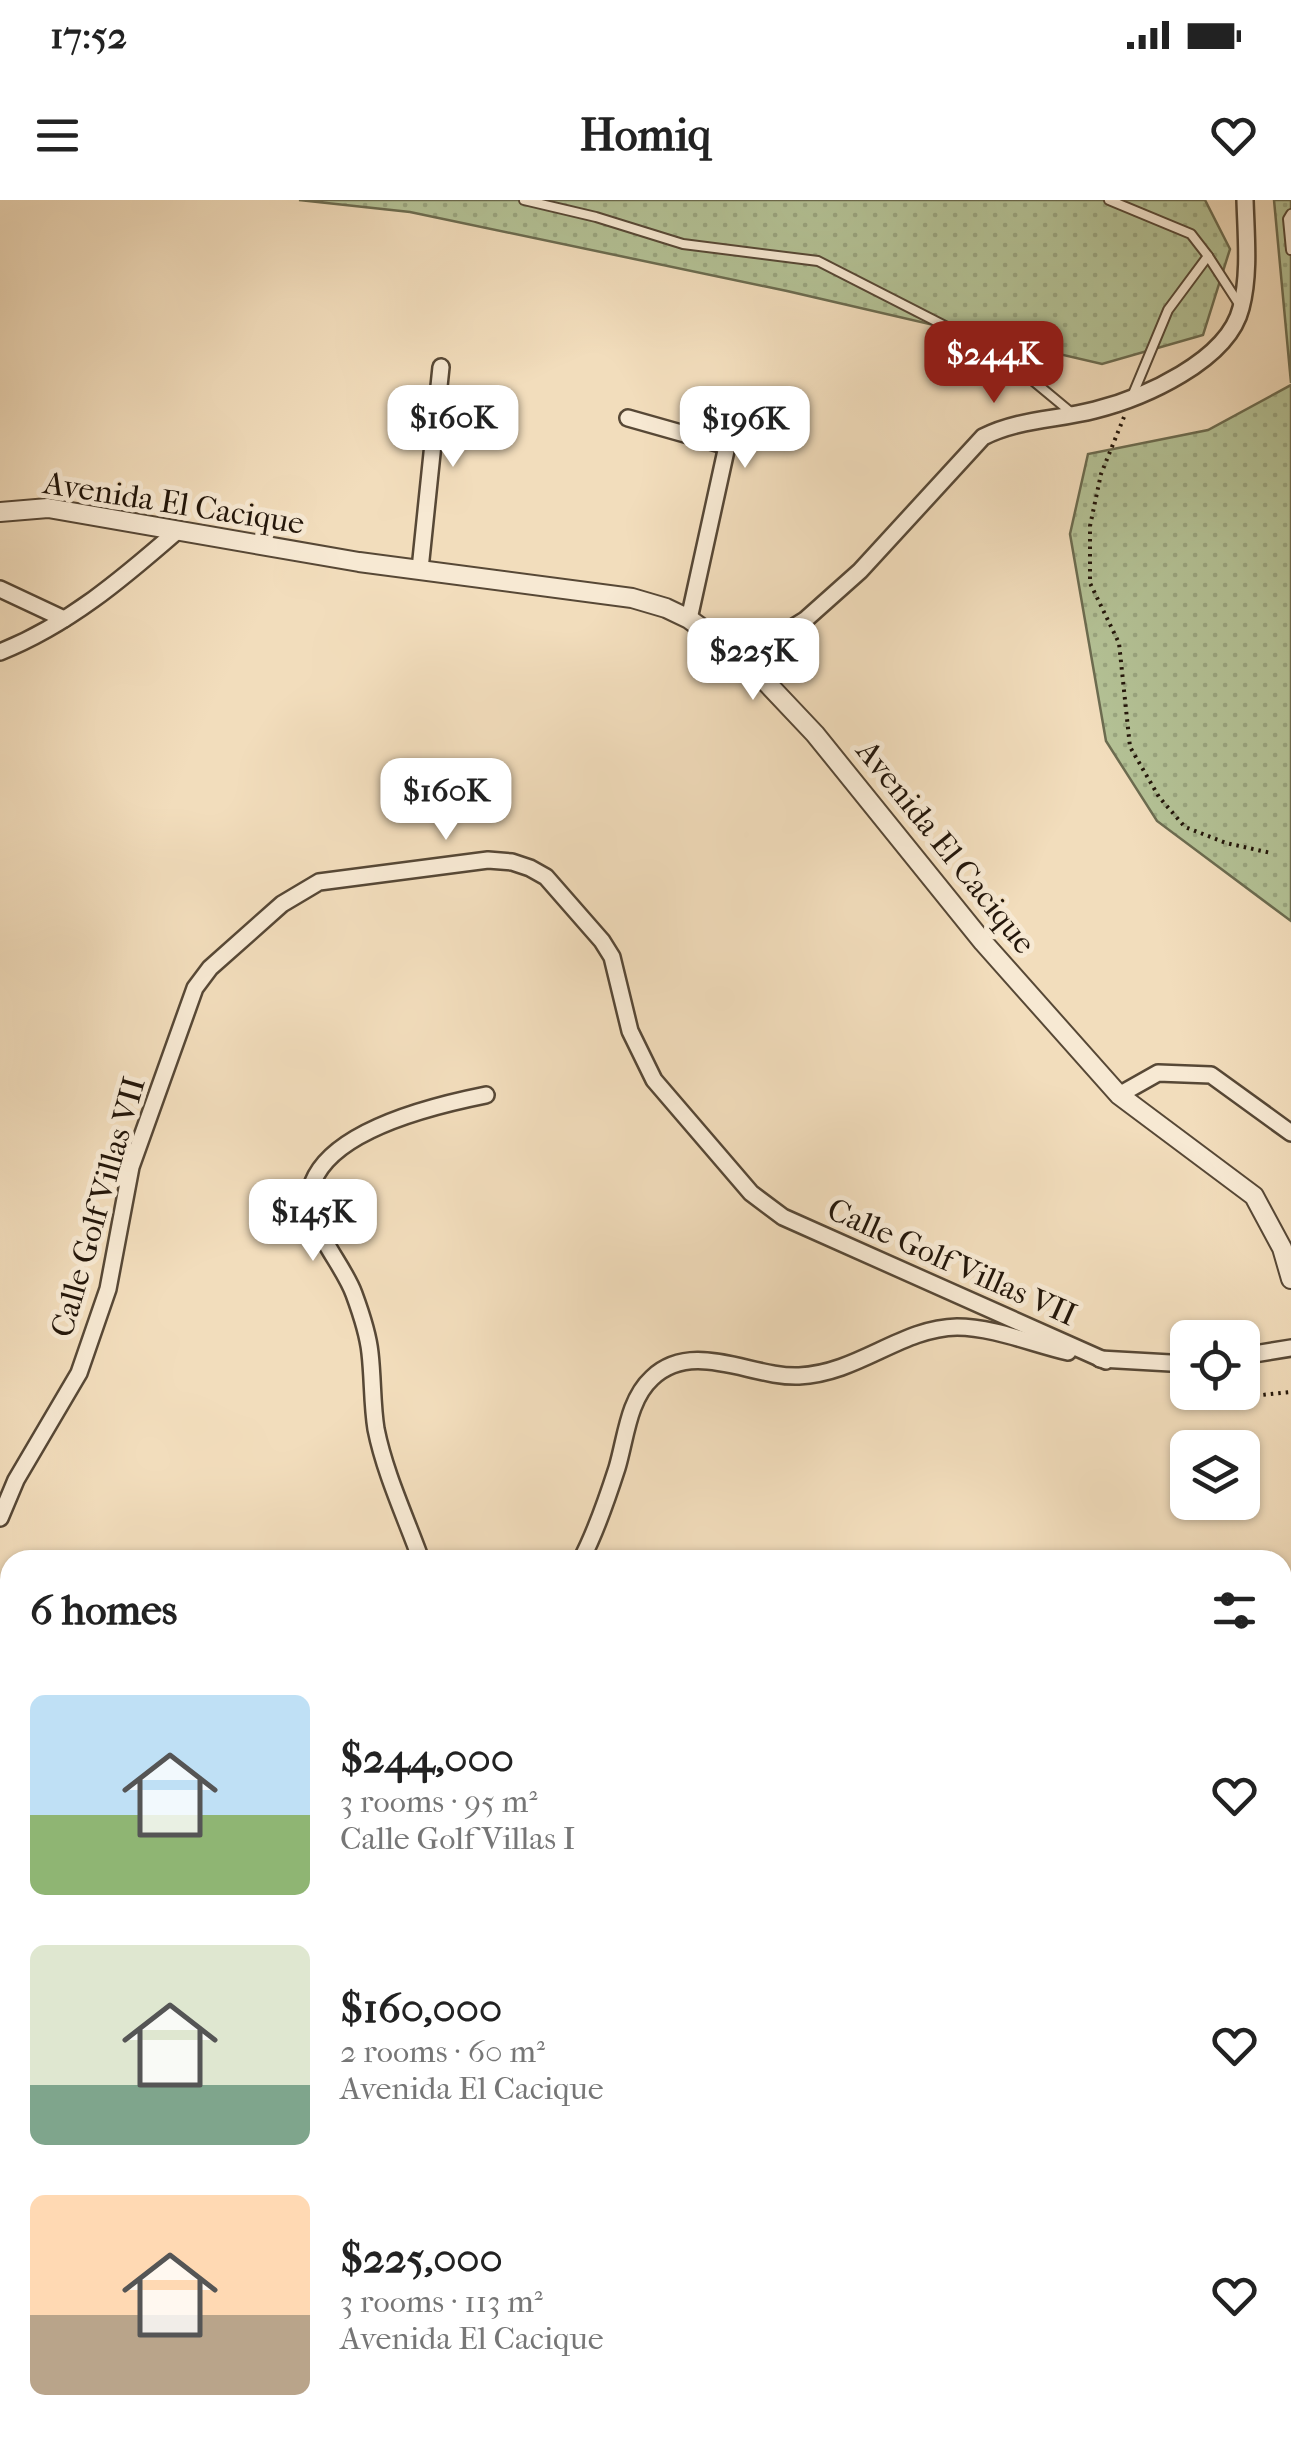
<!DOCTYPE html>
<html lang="en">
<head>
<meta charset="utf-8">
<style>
	body { margin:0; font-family:"IM FELL French Canon",serif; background:#f6f6f6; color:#222; height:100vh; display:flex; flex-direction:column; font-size:38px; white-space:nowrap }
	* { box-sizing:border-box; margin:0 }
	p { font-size:32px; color:#767676 }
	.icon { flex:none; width:55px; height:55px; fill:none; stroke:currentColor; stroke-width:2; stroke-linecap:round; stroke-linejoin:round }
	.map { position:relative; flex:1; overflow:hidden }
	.sheet { position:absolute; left:0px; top:1350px; width:1292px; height:892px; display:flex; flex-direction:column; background:#fff; border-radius:30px 30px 0 0; box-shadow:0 2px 8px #0004 }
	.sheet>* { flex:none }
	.controls { position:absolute; left:1170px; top:1120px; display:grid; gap:20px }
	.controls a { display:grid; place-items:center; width:90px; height:90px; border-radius:15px; background:#fff; box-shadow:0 2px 8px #0004; font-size:50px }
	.price { position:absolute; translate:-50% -85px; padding:0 22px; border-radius:20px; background:#fff; color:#222; font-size:32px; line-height:65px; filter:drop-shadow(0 2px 5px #0008) }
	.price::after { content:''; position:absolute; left:50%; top:60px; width:30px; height:22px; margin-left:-15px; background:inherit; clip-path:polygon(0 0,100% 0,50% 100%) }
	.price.on { background:#8f2418; color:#fff }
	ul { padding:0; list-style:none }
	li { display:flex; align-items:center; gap:30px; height:250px; padding:0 30px }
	li span { display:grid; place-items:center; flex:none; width:280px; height:200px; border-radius:15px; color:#555 }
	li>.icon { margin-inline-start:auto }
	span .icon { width:120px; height:120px; fill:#fffc; stroke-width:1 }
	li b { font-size:42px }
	h2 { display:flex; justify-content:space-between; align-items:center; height:120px; padding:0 30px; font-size:42px }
	.status { display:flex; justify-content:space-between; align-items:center; height:70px; padding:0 50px; background:#fff; direction:ltr }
	.status svg { height:28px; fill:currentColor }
	header { display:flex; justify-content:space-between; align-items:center; height:130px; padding:0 30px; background:#fff; font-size:45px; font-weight:700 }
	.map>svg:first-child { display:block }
</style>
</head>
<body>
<div class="status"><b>17:52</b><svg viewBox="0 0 49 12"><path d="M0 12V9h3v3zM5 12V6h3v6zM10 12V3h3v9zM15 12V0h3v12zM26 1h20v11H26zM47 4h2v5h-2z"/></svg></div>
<header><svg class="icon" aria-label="menu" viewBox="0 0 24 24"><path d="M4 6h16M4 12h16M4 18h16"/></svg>Homiq<svg class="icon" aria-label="heart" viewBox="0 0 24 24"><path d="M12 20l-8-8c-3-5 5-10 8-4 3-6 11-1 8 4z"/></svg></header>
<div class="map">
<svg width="1291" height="2242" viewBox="0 0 1291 2242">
	<defs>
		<pattern id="grass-dots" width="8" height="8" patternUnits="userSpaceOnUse" patternTransform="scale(2.5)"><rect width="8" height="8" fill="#b4c296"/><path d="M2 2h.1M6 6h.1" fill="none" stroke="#9aa680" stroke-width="1.8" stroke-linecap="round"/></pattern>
	</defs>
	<rect width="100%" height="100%" fill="#f2ddbc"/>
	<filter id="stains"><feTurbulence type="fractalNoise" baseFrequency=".002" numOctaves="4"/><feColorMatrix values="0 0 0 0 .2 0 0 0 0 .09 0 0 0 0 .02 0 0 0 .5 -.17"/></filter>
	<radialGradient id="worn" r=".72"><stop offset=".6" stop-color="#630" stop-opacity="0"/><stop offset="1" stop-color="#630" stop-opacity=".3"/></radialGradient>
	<!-- grass -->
	<g fill="url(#grass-dots)" stroke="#6c6c50" stroke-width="2.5">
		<path d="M299,0H1205L1230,49L1203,135L1102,164L787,91L410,12Z"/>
		<path d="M1274,0H1291V183Z"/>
		<path d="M1291,185V721L1157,621L1106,541L1070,334L1088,254L1208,230Z"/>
	</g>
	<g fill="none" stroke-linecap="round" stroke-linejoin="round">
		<defs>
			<g id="service">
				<path d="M524,0L596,17L683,44L818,61L1002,155L1073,214"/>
				<path d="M1109,0L1191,34L1208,56L1168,110L1133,194"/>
				<path d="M1291,14L1288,19L1291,50"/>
				<path d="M1208,56L1241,107"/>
			</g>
			<g id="minor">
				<path d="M628,218L727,246L689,419"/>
				<path d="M420,369L441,167"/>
				<path d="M0,389L64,419"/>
				<path d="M0,452C68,425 122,379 176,332"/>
				<path d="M737,462L805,420L860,371L983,237C1019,219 1056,220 1095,210C1143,198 1228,161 1241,108C1250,74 1246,35 1245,0"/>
				<path d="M1119,895L1158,873L1211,875L1291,933"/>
				<path d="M1242,1156L1291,1148"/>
				<path d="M1100,1159L1188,1164"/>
				<path d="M0,1318L16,1280L79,1173L108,1089L131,967L195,788L210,768L282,704L319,682L488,660L512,662L530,668L546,677L602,741L612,757L630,831L654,880L751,993L783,1017L1106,1161"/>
				<path d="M421,1360C406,1318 385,1274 376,1229C372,1204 373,1179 370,1153C368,1133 361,1113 354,1094C342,1060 299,1020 313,982C334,929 436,905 486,895"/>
				<path d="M581,1360C596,1332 607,1299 617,1268C626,1238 628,1200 652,1178C693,1139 752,1178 799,1176C859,1173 901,1128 957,1127C993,1127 1033,1144 1068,1152"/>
				<path d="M0,1648L10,1654"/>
				<path d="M168,2242L191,2232"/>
			</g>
			<path id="tertiary" d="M0,312L48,308L359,362L632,398L666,408L689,419L711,435L737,462L764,480L815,534L983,742L1119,895L1254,996L1282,1048L1291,1079"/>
		</defs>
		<!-- service casing -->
		<use href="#service" stroke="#574836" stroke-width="12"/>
		<!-- minor casing -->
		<use href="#minor" stroke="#574836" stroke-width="20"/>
		<!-- tertiary casing -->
		<use href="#tertiary" stroke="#574836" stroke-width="22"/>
		<!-- path -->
		<g stroke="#23160a" stroke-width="4" stroke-dasharray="2.5 5" stroke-linecap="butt">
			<path d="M1124,217L1101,274L1090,326V383L1119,443L1130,547L1159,597L1185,627L1226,643L1271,653"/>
			<path d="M1242,1188L1262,1195L1291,1192"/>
			<path d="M1282,1431L1291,1428"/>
			<path d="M1282,2208L1291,2203"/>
			<path d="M232,2242L252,2232"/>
			<path d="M606,2242L607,2232"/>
			<path d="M984,2242L994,2232"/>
			<path d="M1189,2242L1227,2232"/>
		</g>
		<!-- service -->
		<use href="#service" stroke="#f7e9d3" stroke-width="8"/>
		<!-- minor -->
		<use href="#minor" stroke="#f7e9d3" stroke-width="15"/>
		<!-- tertiary -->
		<use href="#tertiary" stroke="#f7e9d3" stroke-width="18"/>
	</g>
	<g text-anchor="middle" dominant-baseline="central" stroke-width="10" stroke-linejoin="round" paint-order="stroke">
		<!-- street labels -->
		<g font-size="32" fill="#23160a" stroke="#f7e9d3">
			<text transform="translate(174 303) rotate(9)">Avenida El Cacique</text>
			<text transform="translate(946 647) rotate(51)">Avenida El Cacique</text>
			<text transform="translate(98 1007) rotate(-74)">Calle Golf Villas VII</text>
			<text transform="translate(952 1062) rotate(24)">Calle Golf Villas VII</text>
		</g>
	</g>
	<rect width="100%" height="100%" filter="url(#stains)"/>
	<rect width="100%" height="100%" fill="url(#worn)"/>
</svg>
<div class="controls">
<a><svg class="icon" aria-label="locate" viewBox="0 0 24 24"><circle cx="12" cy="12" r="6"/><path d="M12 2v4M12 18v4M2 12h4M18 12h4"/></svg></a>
<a><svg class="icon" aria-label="layers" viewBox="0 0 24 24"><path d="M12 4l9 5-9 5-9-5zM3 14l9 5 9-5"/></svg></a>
</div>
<b class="price on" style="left:994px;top:206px">$244K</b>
<b class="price" style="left:453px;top:270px">$160K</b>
<b class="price" style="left:745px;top:271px">$196K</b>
<b class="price" style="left:753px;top:503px">$225K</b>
<b class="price" style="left:446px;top:643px">$160K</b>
<b class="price" style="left:313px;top:1064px">$145K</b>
<section class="sheet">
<h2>6 homes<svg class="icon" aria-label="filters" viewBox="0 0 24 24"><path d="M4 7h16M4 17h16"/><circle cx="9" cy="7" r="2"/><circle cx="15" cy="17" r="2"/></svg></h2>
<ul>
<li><span style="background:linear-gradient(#bfe0f5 60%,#8fb573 0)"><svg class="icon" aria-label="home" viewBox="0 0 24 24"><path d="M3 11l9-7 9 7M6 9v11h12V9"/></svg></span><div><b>$244,000</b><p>3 rooms · 95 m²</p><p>Calle Golf Villas I</p></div><svg class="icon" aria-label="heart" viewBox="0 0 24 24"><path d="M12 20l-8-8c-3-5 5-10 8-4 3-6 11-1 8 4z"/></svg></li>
<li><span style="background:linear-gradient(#dfe7d0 70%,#7fa58c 0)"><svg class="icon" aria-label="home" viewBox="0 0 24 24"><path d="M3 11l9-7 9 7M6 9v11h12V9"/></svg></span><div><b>$160,000</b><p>2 rooms · 60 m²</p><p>Avenida El Cacique</p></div><svg class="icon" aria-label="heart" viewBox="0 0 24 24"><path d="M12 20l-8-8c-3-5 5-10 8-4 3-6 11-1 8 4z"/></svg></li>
<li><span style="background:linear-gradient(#ffd9b3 60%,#b9a48a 0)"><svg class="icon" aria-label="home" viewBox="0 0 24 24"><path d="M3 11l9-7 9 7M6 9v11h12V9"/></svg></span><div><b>$225,000</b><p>3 rooms · 113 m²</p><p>Avenida El Cacique</p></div><svg class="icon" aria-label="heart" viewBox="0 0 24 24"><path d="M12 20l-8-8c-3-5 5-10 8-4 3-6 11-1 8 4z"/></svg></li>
</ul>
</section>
</div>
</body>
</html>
